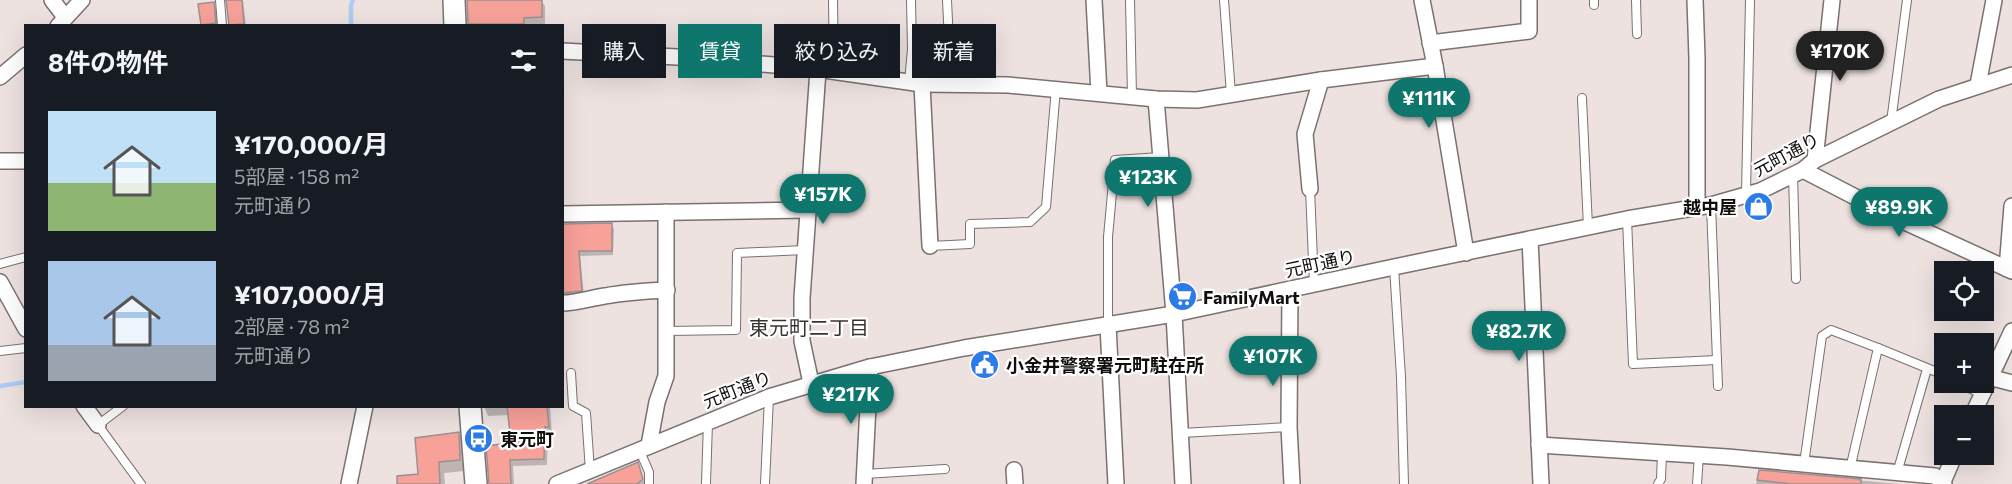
<!DOCTYPE html>
<html lang="ja">
<head>
<meta charset="utf-8">
<style>
	body { margin:0; font-family:Commissioner,"Noto Sans JP",sans-serif; background:#242831; color:#f1f3f6; height:100vh; display:flex; flex-direction:column; font-size:22px; white-space:nowrap }
	* { box-sizing:border-box; margin:0 }
	p { font-size:20px; color:#9ea1a6 }
	.icon { flex:none; width:33px; height:33px; fill:none; stroke:currentColor; stroke-width:2; stroke-linecap:round; stroke-linejoin:round }
	.map { position:relative; flex:1; overflow:hidden }
	.sheet { position:absolute; left:24px; top:24px; width:540px; height:384px; display:flex; flex-direction:column; background:#171b24; border-radius:0px; box-shadow:0 6px 24px #0002 }
	.sheet>* { flex:none }
	.hud { position:absolute; left:582px; top:24px; width:570px; height:54px; display:flex; gap:12px }
	.buttons { position:absolute; left:1934px; top:261px; display:grid; gap:12px }
	.buttons a { display:grid; place-items:center; width:60px; height:60px; border-radius:0px; background:#171b24; box-shadow:0 6px 24px #0002; font-size:30px }
	.price { position:absolute; translate:-50% -51px; padding:0 14px; border-radius:21px; background:#0f766e; color:#fff; font-size:20px; line-height:39px; filter:drop-shadow(0 2px 3px #0008) }
	.price::after { content:''; position:absolute; left:50%; top:36px; width:18px; height:14px; margin-left:-9px; background:inherit; clip-path:polygon(0 0,100% 0,50% 100%) }
	.price.on { background:#222; color:#fff }
	ul { padding:0; list-style:none }
	li { display:flex; align-items:center; gap:18px; height:150px; padding:0 24px }
	li span { display:grid; place-items:center; flex:none; width:168px; height:120px; border-radius:0px; color:#555 }
	li>.icon { margin-inline-start:auto }
	span .icon { width:72px; height:72px; fill:#fffc; stroke-width:1 }
	li b { font-size:26px }
	h2 { display:flex; justify-content:space-between; align-items:center; height:72px; padding:0 24px; font-size:26px }
	.chip { padding:0 21px; border-radius:0px; background:#171b24; box-shadow:0 6px 24px #0002; font-size:21px; line-height:54px }
	.chip.on { background:#0f766e; color:#fff }
	.map>svg:first-child { display:block }
</style>
</head>
<body>
<div class="map">
<svg width="2012" height="484" viewBox="0 0 2012 484">
	<rect width="100%" height="100%" fill="#ede2e0"/>
	<!-- shadow -->
	<g fill="#0003">
		<path d="M228,0H243L246,26H230Z"/>
		<path d="M468,0L541,1L545,6V26H469Z"/>
		<path d="M213,3L216,8L217,26H203L200,5Z"/>
		<path d="M611,224L614,229L613,255L580,256L584,295L562,297V225Z"/>
		<path d="M484,406H550L552,433H548L547,465L513,466L514,484H490L513,444L510,415L488,416Z"/>
		<path d="M458,433L465,444V471L444,473L445,484H416L420,475Z"/>
		<path d="M637,464L645,484H595Z"/>
		<path d="M1760,471L1899,484H1756Z"/>
	</g>
	<g fill="none" stroke-linecap="round" stroke-linejoin="round">
		<!-- stream -->
		<g stroke="#b0cbf2" stroke-width="4.5">
			<path d="M351,26V5L353,0"/>
			<path d="M0,386L26,382"/>
		</g>
	</g>
	<!-- building -->
	<g fill="#f7a199" stroke="#9b9190" stroke-width="1.5">
		<path d="M226,0H242L244,24L229,25Z"/>
		<path d="M467,0H542V17L524,18V24H468Z"/>
		<path d="M214,2L216,23L201,25L198,4Z"/>
		<path d="M612,223V251H579L582,291L562,293V224Z"/>
		<path d="M507,406H547L549,427H545L544,459L510,460L511,484H489L486,446L511,443Z"/>
		<path d="M459,432L460,460L439,462L440,484H397V476L418,474L415,438Z"/>
		<path d="M638,462L643,479L637,484H587Z"/>
		<path d="M1759,470L1861,479V484H1791L1757,480Z"/>
	</g>
	<g fill="none" stroke-linecap="round" stroke-linejoin="round">
		<defs>
			<g id="service">
				<path d="M220,0L222,26"/>
				<path d="M833,0L834,71"/>
				<path d="M947,0L951,84"/>
				<path d="M1130,0L1132,96"/>
				<path d="M1224,0L1231,94"/>
				<path d="M1594,0V5"/>
				<path d="M1636,0L1637,34"/>
				<path d="M909,82L912,49L911,0"/>
				<path d="M1582,98L1588,227"/>
				<path d="M1891,122L1907,0"/>
				<path d="M1793,175L1796,279"/>
				<path d="M1310,189L1314,284"/>
				<path d="M1746,194L1750,0"/>
				<path d="M1711,205L1718,386"/>
				<path d="M1627,219L1633,364L1717,360"/>
				<path d="M930,246L970,244V224L1030,222L1046,207L1056,88"/>
				<path d="M0,264L26,257"/>
				<path d="M1394,267L1401,377L1404,484"/>
				<path d="M1108,325V237L1115,160L1161,157"/>
				<path d="M667,331L736,330L737,253L804,250"/>
				<path d="M0,351L26,348"/>
				<path d="M571,373L573,406L586,413L590,471"/>
				<path d="M1958,382L1981,394"/>
				<path d="M123,406L98,425L141,484"/>
				<path d="M1181,433L1289,427"/>
				<path d="M639,449L649,472V484"/>
				<path d="M1804,464L1822,336L1831,330L1878,348"/>
				<path d="M1850,469L1878,348L1944,375"/>
				<path d="M1897,473L1927,369"/>
				<path d="M865,474L945,469"/>
				<path d="M706,484L708,422"/>
				<path d="M765,484L769,397"/>
				<path d="M1658,484L1661,479L1662,453"/>
				<path d="M1697,484L1699,455"/>
			</g>
			<g id="minor">
				<path d="M52,0L65,17"/>
				<path d="M1094,0L1099,93"/>
				<path d="M1422,0L1435,66L1466,253"/>
				<path d="M1695,0L1697,58V207"/>
				<path d="M58,26L82,0"/>
				<path d="M1430,43L1529,31V0"/>
				<path d="M562,51L677,57L810,68L922,84L1008,85L1156,99L1197,100L1321,80L1435,66"/>
				<path d="M0,77L26,55"/>
				<path d="M922,84L930,246"/>
				<path d="M1978,85L1994,0"/>
				<path d="M1156,99L1174,314L1183,484"/>
				<path d="M1815,160L1832,0"/>
				<path d="M0,161H26"/>
				<path d="M1803,170L1894,217L2012,271"/>
				<path d="M1310,189L1305,134L1321,80"/>
				<path d="M562,214L807,210"/>
				<path d="M1530,239L1541,484"/>
				<path d="M2007,269L2012,206"/>
				<path d="M0,282L26,329"/>
				<path d="M1290,289L1289,427L1292,484"/>
				<path d="M562,303C577,303 590,298 605,296C626,292 646,291 667,290"/>
				<path d="M1108,325L1116,484"/>
				<path d="M1989,377L2012,383"/>
				<path d="M811,383L802,341V298L818,70"/>
				<path d="M84,406L98,425"/>
				<path d="M1972,416L2012,331"/>
				<path d="M649,445L657,402L666,376V212"/>
				<path d="M1539,445L1727,457L1935,476L1944,484"/>
				<path d="M1014,470L1015,484"/>
				<path d="M349,484L365,406"/>
				<path d="M557,484L769,397L870,367L964,348L1174,314L1394,267L1627,219L1711,205L1760,191L1803,170L1815,160L1939,99L2012,75"/>
				<path d="M864,484L870,367"/>
				<path d="M1942,484L1955,454"/>
			</g>
			<g id="secondary">
				<path d="M454,0L455,26"/>
				<path d="M470,406L476,484"/>
			</g>
		</defs>
		<!-- service casing -->
		<use href="#service" stroke="#7b7170" stroke-width="10"/>
		<!-- minor casing -->
		<use href="#minor" stroke="#7b7170" stroke-width="18"/>
		<!-- secondary casing -->
		<use href="#secondary" stroke="#7b7170" stroke-width="24"/>
		<!-- service -->
		<use href="#service" stroke="#fff" stroke-width="8"/>
		<!-- minor -->
		<use href="#minor" stroke="#fff" stroke-width="15"/>
		<!-- secondary -->
		<use href="#secondary" stroke="#fff" stroke-width="21"/>
	</g>
	<!-- icons -->
	<defs>
		<symbol id="shop-disc" viewBox="-11 -11 22 22"><circle r="9.5" fill="#2c7be7" stroke="#fff"/><path d="M-5-2.5h2.3a2.7 3.5 0 0 1 5.4 0H5L5.5 6h-11ZM-1.5-2.5h3a1.5 2.3 0 0 0-3 0Z" fill="#fff"/></symbol>
		<symbol id="supermarket-disc" viewBox="-11 -11 22 22"><circle r="9.5" fill="#2c7be7" stroke="#fff"/><path d="M-6-5.5h2.5l.6 2H6L4.5 2H-2.5L-4.4-4H-6ZM-1.5 3.2a1.3 1.3 0 1 0 .1 0ZM3 3.2a1.3 1.3 0 1 0 .1 0Z" fill="#fff"/></symbol>
		<symbol id="civic-disc" viewBox="-11 -11 22 22"><circle r="9.5" fill="#2c7be7" stroke="#fff"/><path d="M-.6-6.5H3V-4.5H.6V-3L4-1V1h2V6H-6V1h2V-1L-.6-3ZM-1.2 2.5V6h2.4V2.5Z" fill="#fff"/></symbol>
		<symbol id="bus-disc" viewBox="-11 -11 22 22"><circle r="9.5" fill="#2c7be7" stroke="#fff"/><path d="M-5-6H5V4H4V6H2V4H-2V6H-4V4H-5ZM-3.5-4V0h7V-4ZM-3.5 1.2v1.5H-2V1.2ZM2 1.2v1.5H3.5V1.2Z" fill="#fff"/></symbol>
	</defs>
	<g fill-rule="evenodd">
		<use href="#shop-disc" x="1742" y="190" width="33" height="33"/>
		<use href="#supermarket-disc" x="1166" y="280" width="33" height="33"/>
		<use href="#civic-disc" x="968" y="348" width="33" height="33"/>
		<use href="#bus-disc" x="462" y="422" width="33" height="33"/>
	</g>
	<g text-anchor="middle" dominant-baseline="central" stroke-width="4.5" stroke-linejoin="round" paint-order="stroke">
		<!-- street labels -->
		<g font-size="18" fill="#110e0d" stroke="#fff">
			<text transform="translate(1786 154) rotate(-28)">元町通り</text>
			<text transform="translate(1320 263) rotate(-12)">元町通り</text>
			<text transform="translate(737 389) rotate(-21)">元町通り</text>
		</g>
		<!-- poi labels -->
		<g font-size="18" font-weight="bold" fill="#110e0d" stroke="#fff" text-anchor="start">
			<text x="1737" y="207" text-anchor="end">越中屋</text>
			<text x="1203" y="297">FamilyMart</text>
			<text x="1006" y="365">小金井警察署元町駐在所</text>
			<text x="500" y="439">東元町</text>
		</g>
		<!-- neighbourhood labels -->
		<g font-size="20" fill="#3a3231" stroke="#fff">
			<text x="809" y="327">東元町二丁目</text>
		</g>
	</g>
</svg>
<div class="buttons">
<a><svg class="icon" aria-label="locate" viewBox="0 0 24 24"><circle cx="12" cy="12" r="6"/><path d="M12 2v4M12 18v4M2 12h4M18 12h4"/></svg></a>
<a>+</a>
<a>−</a>
</div>
<b class="price on" style="left:1840px;top:82px">¥170K</b>
<b class="price" style="left:1429px;top:129px">¥111K</b>
<b class="price" style="left:1148px;top:208px">¥123K</b>
<b class="price" style="left:823px;top:225px">¥157K</b>
<b class="price" style="left:1899px;top:238px">¥89.9K</b>
<b class="price" style="left:1519px;top:362px">¥82.7K</b>
<b class="price" style="left:1273px;top:387px">¥107K</b>
<b class="price" style="left:851px;top:425px">¥217K</b>
<div class="hud">
<a class="chip">購入</a>
<a class="chip on">賃貸</a>
<a class="chip">絞り込み</a>
<a class="chip">新着</a>
</div>
<section class="sheet">
<h2>8件の物件<svg class="icon" aria-label="filters" viewBox="0 0 24 24"><path d="M4 7h16M4 17h16"/><circle cx="9" cy="7" r="2"/><circle cx="15" cy="17" r="2"/></svg></h2>
<ul>
<li><span style="background:linear-gradient(#bfe0f5 60%,#8fb573 0)"><svg class="icon" aria-label="home" viewBox="0 0 24 24"><path d="M3 11l9-7 9 7M6 9v11h12V9"/></svg></span><div><b>¥170,000/月</b><p>5部屋 · 158 m²</p><p>元町通り</p></div></li>
<li><span style="background:linear-gradient(#a9c7e8 70%,#9aa5b1 0)"><svg class="icon" aria-label="home" viewBox="0 0 24 24"><path d="M3 11l9-7 9 7M6 9v11h12V9"/></svg></span><div><b>¥107,000/月</b><p>2部屋 · 78 m²</p><p>元町通り</p></div></li>
</ul>
</section>
</div>
</body>
</html>
